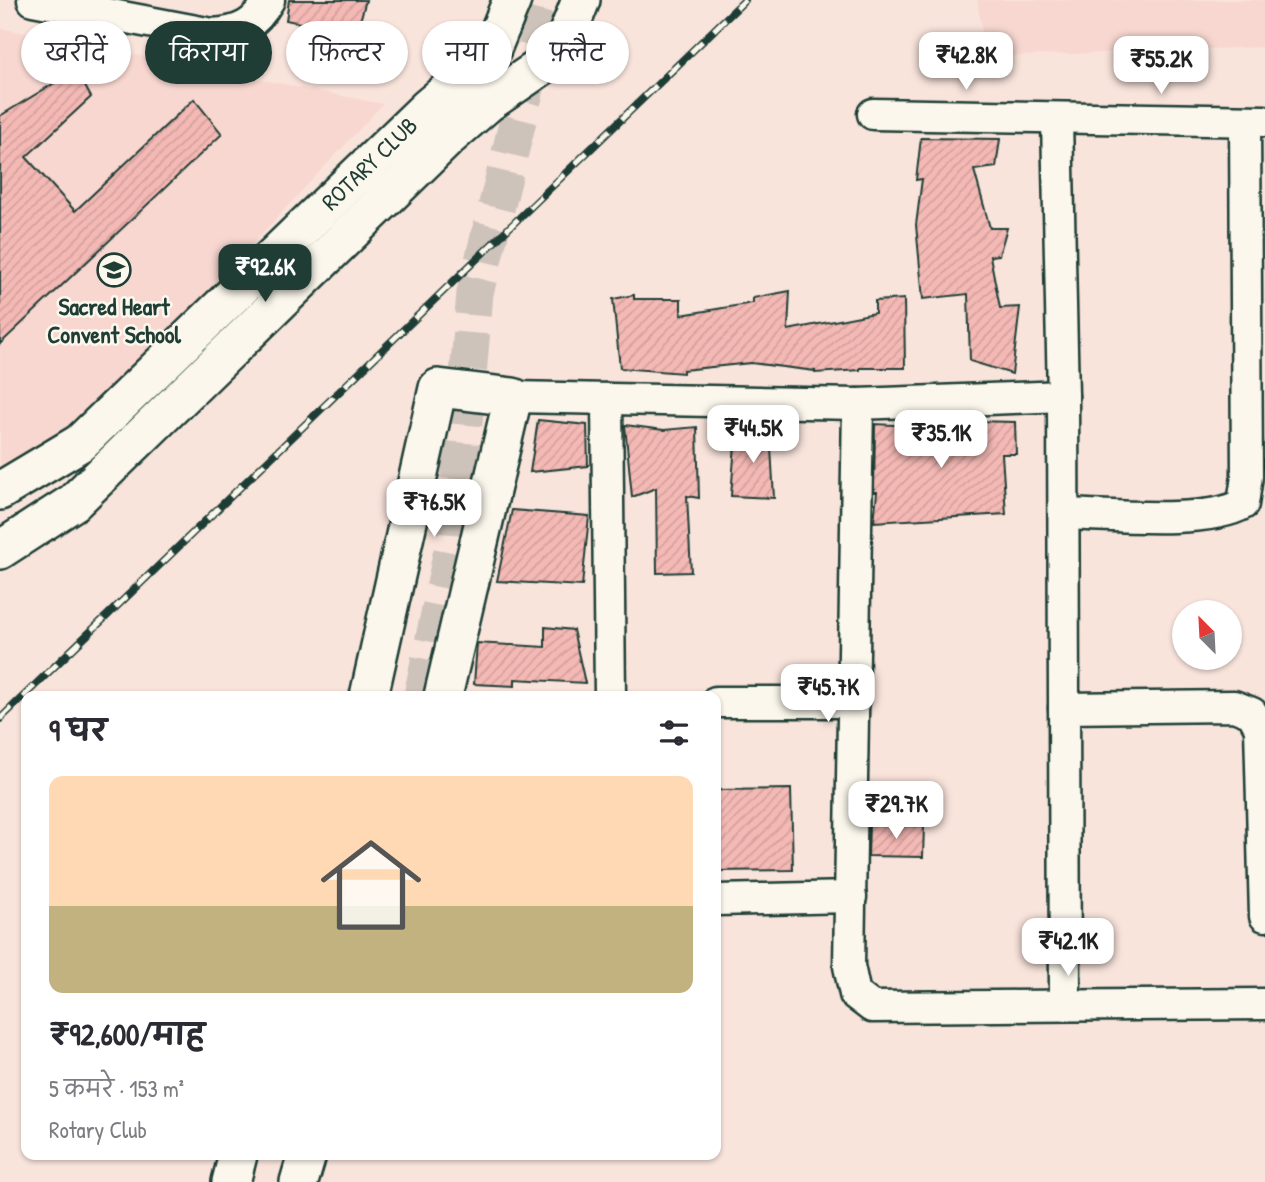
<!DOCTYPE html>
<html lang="hi">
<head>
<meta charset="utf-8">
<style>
	body { margin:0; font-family:"Patrick Hand","Playpen Sans Deva",sans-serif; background:#f7f7f7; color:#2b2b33; height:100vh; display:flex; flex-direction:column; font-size:26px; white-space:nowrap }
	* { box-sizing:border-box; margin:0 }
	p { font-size:23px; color:#7c7c81 }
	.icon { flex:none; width:38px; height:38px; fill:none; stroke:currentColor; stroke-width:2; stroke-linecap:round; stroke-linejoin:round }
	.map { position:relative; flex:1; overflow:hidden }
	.side { position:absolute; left:21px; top:691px; width:700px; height:469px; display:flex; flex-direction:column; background:#fff; border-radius:14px; box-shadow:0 2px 5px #0004 }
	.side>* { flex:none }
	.guide { position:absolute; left:21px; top:21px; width:700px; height:63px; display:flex; gap:14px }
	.needle { width:46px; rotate:336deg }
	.controls { position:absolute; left:1172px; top:600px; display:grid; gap:14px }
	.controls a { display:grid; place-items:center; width:70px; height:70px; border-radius:50%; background:#fff; box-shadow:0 2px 5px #0004; font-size:35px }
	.price { position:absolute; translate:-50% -60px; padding:0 16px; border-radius:14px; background:#fff; color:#222; font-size:23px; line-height:46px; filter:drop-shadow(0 2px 4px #0008) }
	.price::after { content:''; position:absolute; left:50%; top:42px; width:21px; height:16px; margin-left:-10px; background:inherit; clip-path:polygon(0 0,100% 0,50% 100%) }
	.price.selected { background:#1f3d34; color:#fff }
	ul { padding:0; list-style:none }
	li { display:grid; align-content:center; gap:14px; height:371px; padding:0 28px }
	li+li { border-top:2px solid #e1e1e2 }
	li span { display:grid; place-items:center; height:217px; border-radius:14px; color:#555 }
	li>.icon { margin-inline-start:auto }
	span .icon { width:126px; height:126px; fill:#fffc; stroke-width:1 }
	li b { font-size:30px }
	h2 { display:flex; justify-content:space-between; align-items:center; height:84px; padding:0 28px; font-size:30px }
	.tag { padding:0 24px; border-radius:32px; background:#fff; box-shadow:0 2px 5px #0004; font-size:24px; line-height:63px }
	.tag.selected { background:#1f3d34; color:#fff }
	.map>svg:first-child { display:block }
</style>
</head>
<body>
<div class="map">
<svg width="1265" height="1182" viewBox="0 0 1265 1182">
	<defs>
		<pattern id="building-hatch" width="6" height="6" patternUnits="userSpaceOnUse" patternTransform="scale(1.75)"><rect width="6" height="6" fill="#f5b9b5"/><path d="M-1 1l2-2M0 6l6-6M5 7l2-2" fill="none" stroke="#d2a09c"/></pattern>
	</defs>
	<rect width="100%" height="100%" fill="#f9e4dc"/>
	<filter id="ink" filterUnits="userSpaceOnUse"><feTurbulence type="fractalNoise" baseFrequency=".0143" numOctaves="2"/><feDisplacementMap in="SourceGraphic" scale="14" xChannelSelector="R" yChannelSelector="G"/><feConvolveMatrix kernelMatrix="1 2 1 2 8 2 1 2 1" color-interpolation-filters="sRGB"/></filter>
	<g filter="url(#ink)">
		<!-- built -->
		<g fill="#f8d7d0">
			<path d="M977,0H1265V47L986,57Z"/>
			<path d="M0,28L383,104L74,435L0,480Z"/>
		</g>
		<!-- building -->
		<g fill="url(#building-hatch)" stroke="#1f3d34" stroke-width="2">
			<path d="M289,0H366L356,35L286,20Z"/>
			<path d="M76,70L91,97L26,157L75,211L194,99L222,134L0,344V116Z"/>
			<path d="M921,138L1000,139L996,167L974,170L990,228H1007L999,255L990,256L1000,308L1020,307L1012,374L970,361L968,294L923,299L916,225L922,179L916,180Z"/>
			<path d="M790,291L788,330L875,313V301L904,299L905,368H860V370L815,373V371L751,363L683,370V373L620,368L613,299L634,295V299H681V315L753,303V298Z"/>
			<path d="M538,420L587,425L588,466L530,472Z"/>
			<path d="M930,420L1015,422L1016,454H1002L1006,514L874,522L877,492H874L875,424L931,427Z"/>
			<path d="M625,425L664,430L697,427L699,498L687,496L691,572L657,573L656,488L632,497Z"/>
			<path d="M736,431H770L774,498L731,496Z"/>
			<path d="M512,510L589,516L582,586L497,581Z"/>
			<path d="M545,627L573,630L585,683L515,679V686L474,684L477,643L545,647Z"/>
			<path d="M791,789L793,870L716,871V790Z"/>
			<path d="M869,825L924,826L923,857L868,856Z"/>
		</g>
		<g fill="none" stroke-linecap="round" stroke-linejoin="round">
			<!-- tertiary-tunnel -->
			<path stroke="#cdc3ba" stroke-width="37" stroke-dasharray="37 18" stroke-linecap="butt" d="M422,696L454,541L475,293L548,0"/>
			<defs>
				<g id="minor">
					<path d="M33,0L212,34C241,32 255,25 269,0"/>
					<path d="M873,114L1265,121"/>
					<path d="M1057,120L1063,396L1065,1003"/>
					<path d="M513,397L858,404L1063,396"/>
					<path d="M607,399L610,696"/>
					<path d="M858,404L849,966L855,994L872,1007L1265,1004"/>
					<path d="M1064,514C1108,515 1207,525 1243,504L1247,476L1245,122"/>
					<path d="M716,702H854"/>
					<path d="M1064,708L1234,706L1252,713L1260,728L1265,916"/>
					<path d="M716,900L851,897"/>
				</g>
				<g id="tertiary">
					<path d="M0,491L80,443L427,108L489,56L512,0"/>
					<path d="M0,550L74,502L449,137L488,103L545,64L565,40L581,0"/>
					<path d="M369,696L438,388L513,397L443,696"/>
					<path d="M231,1182L238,1155"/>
					<path d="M299,1182L307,1155"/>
				</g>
			</defs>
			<!-- minor casing -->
			<use href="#minor" stroke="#1f3d34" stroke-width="35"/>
			<!-- tertiary casing -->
			<use href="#tertiary" stroke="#1f3d34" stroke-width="42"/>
			<!-- minor -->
			<use href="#minor" stroke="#fbf7ec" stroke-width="30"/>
			<!-- tertiary -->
			<use href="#tertiary" stroke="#fbf7ec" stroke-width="37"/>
			<defs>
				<path id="rail" d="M0,719L745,0"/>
			</defs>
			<!-- rail casing -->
			<use href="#rail" stroke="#1f3d34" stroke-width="8"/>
			<!-- rail -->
			<use href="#rail" stroke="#fbf7ec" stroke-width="5" stroke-dasharray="16" stroke-linecap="butt"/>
		</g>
	</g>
	<!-- icons -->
	<defs>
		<symbol id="school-ring" viewBox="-11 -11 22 22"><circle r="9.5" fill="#fbf7ec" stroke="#1f3d34" stroke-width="1.5"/><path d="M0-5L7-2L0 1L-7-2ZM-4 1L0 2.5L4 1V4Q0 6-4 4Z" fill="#1f3d34"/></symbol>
	</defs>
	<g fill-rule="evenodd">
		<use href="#school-ring" x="95" y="251" width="38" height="38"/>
	</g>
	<g text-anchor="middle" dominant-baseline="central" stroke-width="5" stroke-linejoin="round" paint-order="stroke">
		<!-- street labels -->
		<g font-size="24" fill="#1f3d34" stroke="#fbf7ec">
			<text transform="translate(369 163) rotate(-44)">ROTARY CLUB</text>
		</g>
		<!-- poi labels -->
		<g font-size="24" font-weight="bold" fill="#1f3d34" stroke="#fbf7ec">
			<text x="114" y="306">Sacred Heart<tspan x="114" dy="28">Convent School</tspan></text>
		</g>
	</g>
</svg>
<div class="controls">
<a><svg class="needle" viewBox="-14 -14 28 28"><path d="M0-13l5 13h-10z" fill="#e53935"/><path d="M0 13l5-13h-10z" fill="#7c7c81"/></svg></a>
</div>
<b class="price" style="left:966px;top:92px">₹42.8K</b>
<b class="price" style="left:1161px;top:96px">₹55.2K</b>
<b class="price selected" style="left:265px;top:304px">₹92.6K</b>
<b class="price" style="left:753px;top:465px">₹44.5K</b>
<b class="price" style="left:941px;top:470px">₹35.1K</b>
<b class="price" style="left:434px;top:539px">₹76.5K</b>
<b class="price" style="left:828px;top:724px">₹45.7K</b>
<b class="price" style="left:896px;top:841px">₹29.7K</b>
<b class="price" style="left:1068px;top:978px">₹42.1K</b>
<div class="guide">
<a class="tag">खरीदें</a>
<a class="tag selected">किराया</a>
<a class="tag">फ़िल्टर</a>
<a class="tag">नया</a>
<a class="tag">फ़्लैट</a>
</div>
<section class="side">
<h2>9 घर<svg class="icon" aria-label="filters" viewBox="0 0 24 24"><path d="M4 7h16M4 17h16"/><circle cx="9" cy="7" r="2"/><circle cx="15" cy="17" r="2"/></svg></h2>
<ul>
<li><span style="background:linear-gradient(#ffd9b3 60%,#c2b280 0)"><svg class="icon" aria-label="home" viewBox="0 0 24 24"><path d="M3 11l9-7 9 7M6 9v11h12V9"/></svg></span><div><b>₹92,600/माह</b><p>5 कमरे · 153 m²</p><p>Rotary Club</p></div></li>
</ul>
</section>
</div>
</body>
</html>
